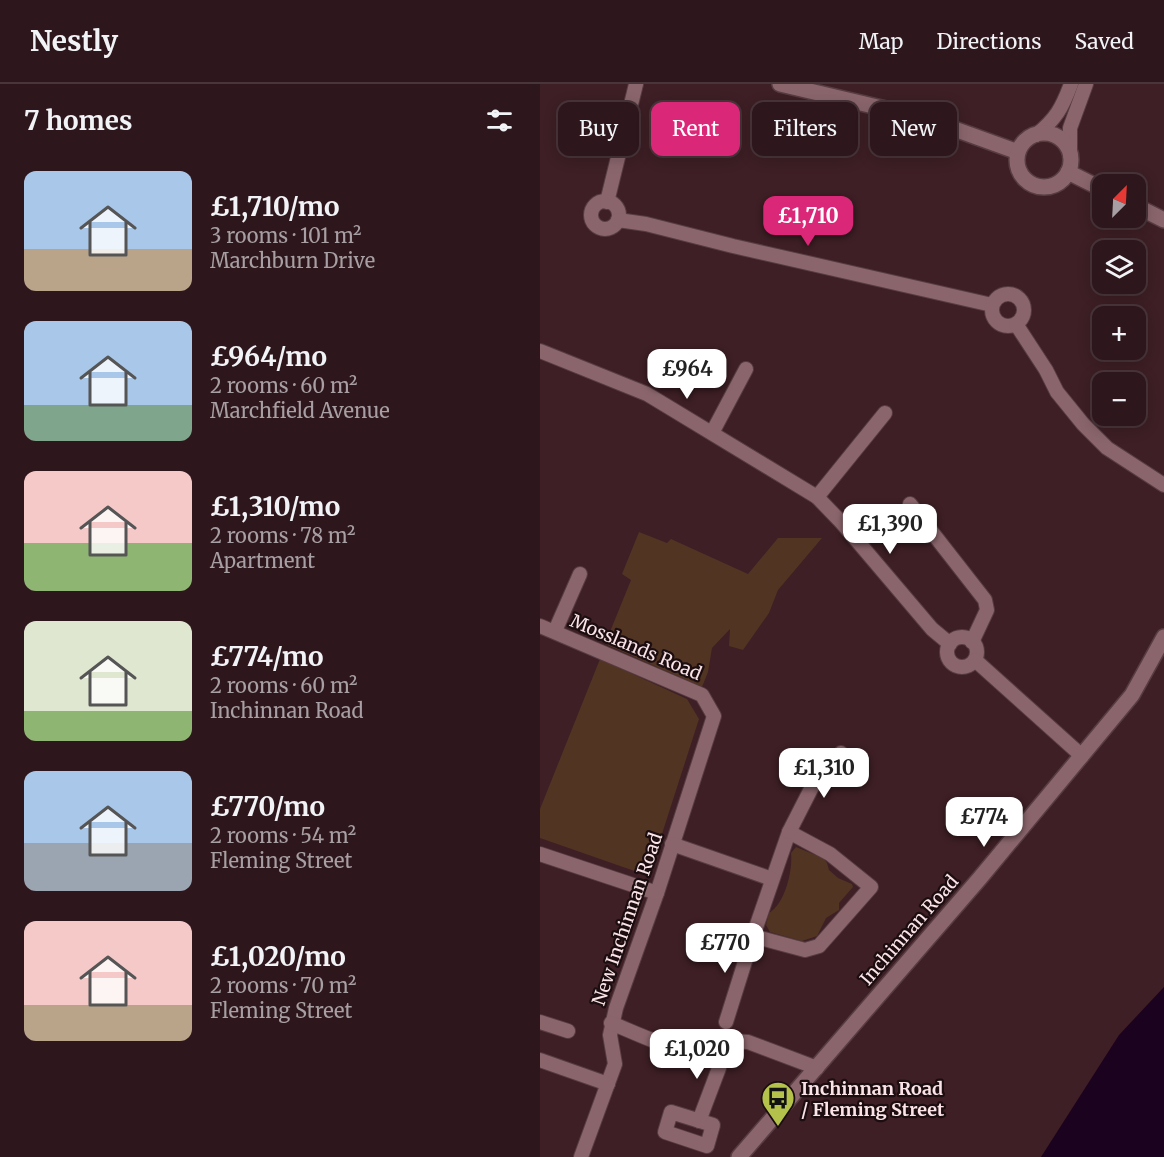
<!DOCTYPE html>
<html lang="en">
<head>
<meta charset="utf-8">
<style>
	body { margin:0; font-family:Merriweather,serif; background:#3a2429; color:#f1f3f6; height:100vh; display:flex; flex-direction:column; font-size:22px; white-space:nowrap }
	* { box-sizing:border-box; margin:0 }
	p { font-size:20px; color:#a79fa3 }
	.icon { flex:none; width:33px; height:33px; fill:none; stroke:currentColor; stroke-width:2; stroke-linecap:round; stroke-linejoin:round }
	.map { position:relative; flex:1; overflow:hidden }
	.side { display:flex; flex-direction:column; background:#2e171c; width:540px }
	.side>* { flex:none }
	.banner { position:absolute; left:18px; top:18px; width:516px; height:54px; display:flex; gap:12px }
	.needle { width:39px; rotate:24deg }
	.controls { position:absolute; left:552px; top:90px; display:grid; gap:12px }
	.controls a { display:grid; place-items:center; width:54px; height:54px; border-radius:12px; background:#2e171c; box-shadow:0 3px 15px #0003,0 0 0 2px #49363b; font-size:30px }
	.price { position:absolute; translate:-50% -51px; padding:0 14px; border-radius:12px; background:#fff; color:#222; font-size:20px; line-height:39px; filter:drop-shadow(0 2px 3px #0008) }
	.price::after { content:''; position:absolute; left:50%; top:36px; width:18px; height:14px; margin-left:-9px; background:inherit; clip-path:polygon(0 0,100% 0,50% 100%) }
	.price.selected { background:#db2777; color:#fff }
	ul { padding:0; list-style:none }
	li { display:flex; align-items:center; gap:18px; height:150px; padding:0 24px }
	li span { display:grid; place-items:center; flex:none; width:168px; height:120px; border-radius:12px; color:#555 }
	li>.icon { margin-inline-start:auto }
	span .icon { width:72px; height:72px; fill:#fffc; stroke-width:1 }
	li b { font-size:26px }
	h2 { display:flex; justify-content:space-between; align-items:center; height:72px; padding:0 24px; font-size:26px }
	.pill { padding:0 21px; border-radius:12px; background:#2e171c; box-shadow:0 3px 15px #0003,0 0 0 2px #49363b; font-size:21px; line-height:54px }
	.pill.selected { background:#db2777; color:#fff }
	header { display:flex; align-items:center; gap:36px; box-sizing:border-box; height:84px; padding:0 30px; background:#2e171c; border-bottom:2px solid #49363b }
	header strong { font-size:28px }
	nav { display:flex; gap:33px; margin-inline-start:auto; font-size:21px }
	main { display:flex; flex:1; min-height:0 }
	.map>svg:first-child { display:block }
</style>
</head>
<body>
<header>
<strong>Nestly</strong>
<nav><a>Map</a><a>Directions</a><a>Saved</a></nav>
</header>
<main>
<section class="side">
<h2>7 homes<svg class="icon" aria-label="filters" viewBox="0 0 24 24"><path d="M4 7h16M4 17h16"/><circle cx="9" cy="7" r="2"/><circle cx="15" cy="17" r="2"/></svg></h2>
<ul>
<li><span style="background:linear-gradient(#a9c7e8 65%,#b9a48a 0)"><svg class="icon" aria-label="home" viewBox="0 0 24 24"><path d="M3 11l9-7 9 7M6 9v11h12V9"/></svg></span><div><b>£1,710/mo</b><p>3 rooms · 101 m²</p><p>Marchburn Drive</p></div></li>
<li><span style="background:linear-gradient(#a9c7e8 70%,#7fa58c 0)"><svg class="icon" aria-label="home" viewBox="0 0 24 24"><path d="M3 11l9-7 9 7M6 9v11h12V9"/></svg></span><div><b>£964/mo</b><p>2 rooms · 60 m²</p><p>Marchfield Avenue</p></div></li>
<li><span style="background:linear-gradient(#f6c9c9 60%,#8fb573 0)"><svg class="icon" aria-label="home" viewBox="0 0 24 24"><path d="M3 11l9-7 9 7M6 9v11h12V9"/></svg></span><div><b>£1,310/mo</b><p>2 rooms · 78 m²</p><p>Apartment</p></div></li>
<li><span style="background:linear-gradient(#dfe7d0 75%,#8fb573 0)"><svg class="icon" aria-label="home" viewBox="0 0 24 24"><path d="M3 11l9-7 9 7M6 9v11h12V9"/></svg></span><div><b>£774/mo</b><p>2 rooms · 60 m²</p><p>Inchinnan Road</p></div></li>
<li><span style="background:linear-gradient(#a9c7e8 60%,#9aa5b1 0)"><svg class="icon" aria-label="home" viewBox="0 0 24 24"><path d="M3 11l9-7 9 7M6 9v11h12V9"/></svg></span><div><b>£770/mo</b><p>2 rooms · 54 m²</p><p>Fleming Street</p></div></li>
<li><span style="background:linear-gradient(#f6c9c9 70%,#b9a48a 0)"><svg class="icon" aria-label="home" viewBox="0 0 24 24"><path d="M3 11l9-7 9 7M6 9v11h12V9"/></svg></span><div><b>£1,020/mo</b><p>2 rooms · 70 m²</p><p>Fleming Street</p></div></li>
</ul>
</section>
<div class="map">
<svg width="624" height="1073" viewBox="0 0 624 1073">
	<rect width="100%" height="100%" fill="#3d1f25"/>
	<!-- green -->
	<g fill="#523423">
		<path d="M99,448L127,459L131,455L208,490L238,454H282L238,506L229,529L203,566L189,562L190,545L172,564L168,588L162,603L65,560L91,496L82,490Z"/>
		<path d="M60,575L147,615L159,635L111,784L109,788L103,790L0,754V725Z"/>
		<path d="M256,763L283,774L287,779L289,786L298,794L312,800L313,803L299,819V826L286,834L277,852L262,857L230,848L226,841L229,829C245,820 253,786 251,769Z"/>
	</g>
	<!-- water -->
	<path fill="#1b021e" d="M624,903V1073H501L579,951Z"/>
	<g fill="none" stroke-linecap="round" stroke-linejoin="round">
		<defs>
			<g id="minor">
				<path d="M496,51C516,35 522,24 531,0"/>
				<path d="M530,71V44L546,0"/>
				<circle cx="65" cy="131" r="14"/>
				<path d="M67,118L96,0"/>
				<path d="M78,136L106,140L193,162L452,221"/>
				<circle cx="468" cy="226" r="16"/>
				<path d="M476,240L506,286L517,308L543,340L567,364L624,401"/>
				<path d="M0,267L107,310L277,413L302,439L392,545L410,560"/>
				<path d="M172,349L206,285"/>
				<path d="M277,413L345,329"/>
				<path d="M370,420L445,516L447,526L432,558"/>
				<path d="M0,542L162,611L174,632L117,809L76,924L70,951L75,980L41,1073"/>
				<path d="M15,547L40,490"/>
				<circle cx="422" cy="568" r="15"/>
				<path d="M435,576L542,672"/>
				<path d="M249,748L290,770L331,803L279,862L265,866L213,852Z"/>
				<path d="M249,748L272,703L301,669"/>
				<path d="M132,760L232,795"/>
				<path d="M0,770L117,809"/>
				<path d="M0,938L28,947"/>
				<path d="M186,938L213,852"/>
				<path d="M71,939C89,946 125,964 142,964C165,964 185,955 208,958L277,984"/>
				<path d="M0,976L68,1000"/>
				<path d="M131,1028L173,1041L167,1062L125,1048Z"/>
				<path d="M159,1037L179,984L176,959"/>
			</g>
			<g id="tertiary">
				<path d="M240,0L384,34L478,68"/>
				<circle cx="504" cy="76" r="27"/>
				<path d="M528,88L562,105"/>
				<path d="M596,122L624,136"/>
				<path d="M199,1073L440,794L592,611L624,553"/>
			</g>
		</defs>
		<!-- minor casing -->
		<use href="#minor" stroke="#573c42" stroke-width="16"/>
		<!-- tertiary casing -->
		<use href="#tertiary" stroke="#573c42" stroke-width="18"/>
		<!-- minor -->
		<use href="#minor" stroke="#8a656c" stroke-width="14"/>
		<!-- tertiary -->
		<use href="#tertiary" stroke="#8a656c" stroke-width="15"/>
	</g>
	<!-- icons -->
	<defs>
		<symbol id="bus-pin" viewBox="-11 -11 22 30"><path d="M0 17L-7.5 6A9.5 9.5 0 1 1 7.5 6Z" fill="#b4c24b" stroke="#1b0d10"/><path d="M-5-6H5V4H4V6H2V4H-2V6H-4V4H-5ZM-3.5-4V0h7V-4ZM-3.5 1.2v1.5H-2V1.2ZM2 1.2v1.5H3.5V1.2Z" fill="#111"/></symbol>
	</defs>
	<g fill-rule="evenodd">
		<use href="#bus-pin" x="219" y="995" width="38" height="52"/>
	</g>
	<g text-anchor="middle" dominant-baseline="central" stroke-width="4.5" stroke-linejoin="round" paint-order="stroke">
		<!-- street labels -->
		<g font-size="18" fill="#fae4e7" stroke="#1b0d10">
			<text transform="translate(96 563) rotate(23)">Mosslands Road</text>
			<text transform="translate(87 835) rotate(-71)">New Inchinnan Road</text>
			<text transform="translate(369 846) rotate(-49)">Inchinnan Road</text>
		</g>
		<!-- poi labels -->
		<g font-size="18" font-weight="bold" fill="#fae4e7" stroke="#1b0d10" text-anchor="start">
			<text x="261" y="1004">Inchinnan Road<tspan x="261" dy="21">/ Fleming Street</tspan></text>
		</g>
	</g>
</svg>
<div class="controls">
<a><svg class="needle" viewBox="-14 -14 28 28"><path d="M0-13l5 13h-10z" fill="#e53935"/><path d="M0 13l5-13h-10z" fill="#a79fa3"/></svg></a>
<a><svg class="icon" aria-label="layers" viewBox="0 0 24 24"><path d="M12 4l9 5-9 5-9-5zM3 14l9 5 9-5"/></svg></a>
<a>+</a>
<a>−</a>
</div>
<b class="price selected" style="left:268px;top:163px">£1,710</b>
<b class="price" style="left:147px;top:316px">£964</b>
<b class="price" style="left:350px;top:471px">£1,390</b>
<b class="price" style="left:284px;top:715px">£1,310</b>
<b class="price" style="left:444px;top:764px">£774</b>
<b class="price" style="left:185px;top:890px">£770</b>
<b class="price" style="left:157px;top:996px">£1,020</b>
<div class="banner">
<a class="pill">Buy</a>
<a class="pill selected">Rent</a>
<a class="pill">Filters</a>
<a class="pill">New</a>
</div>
</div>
</main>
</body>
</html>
